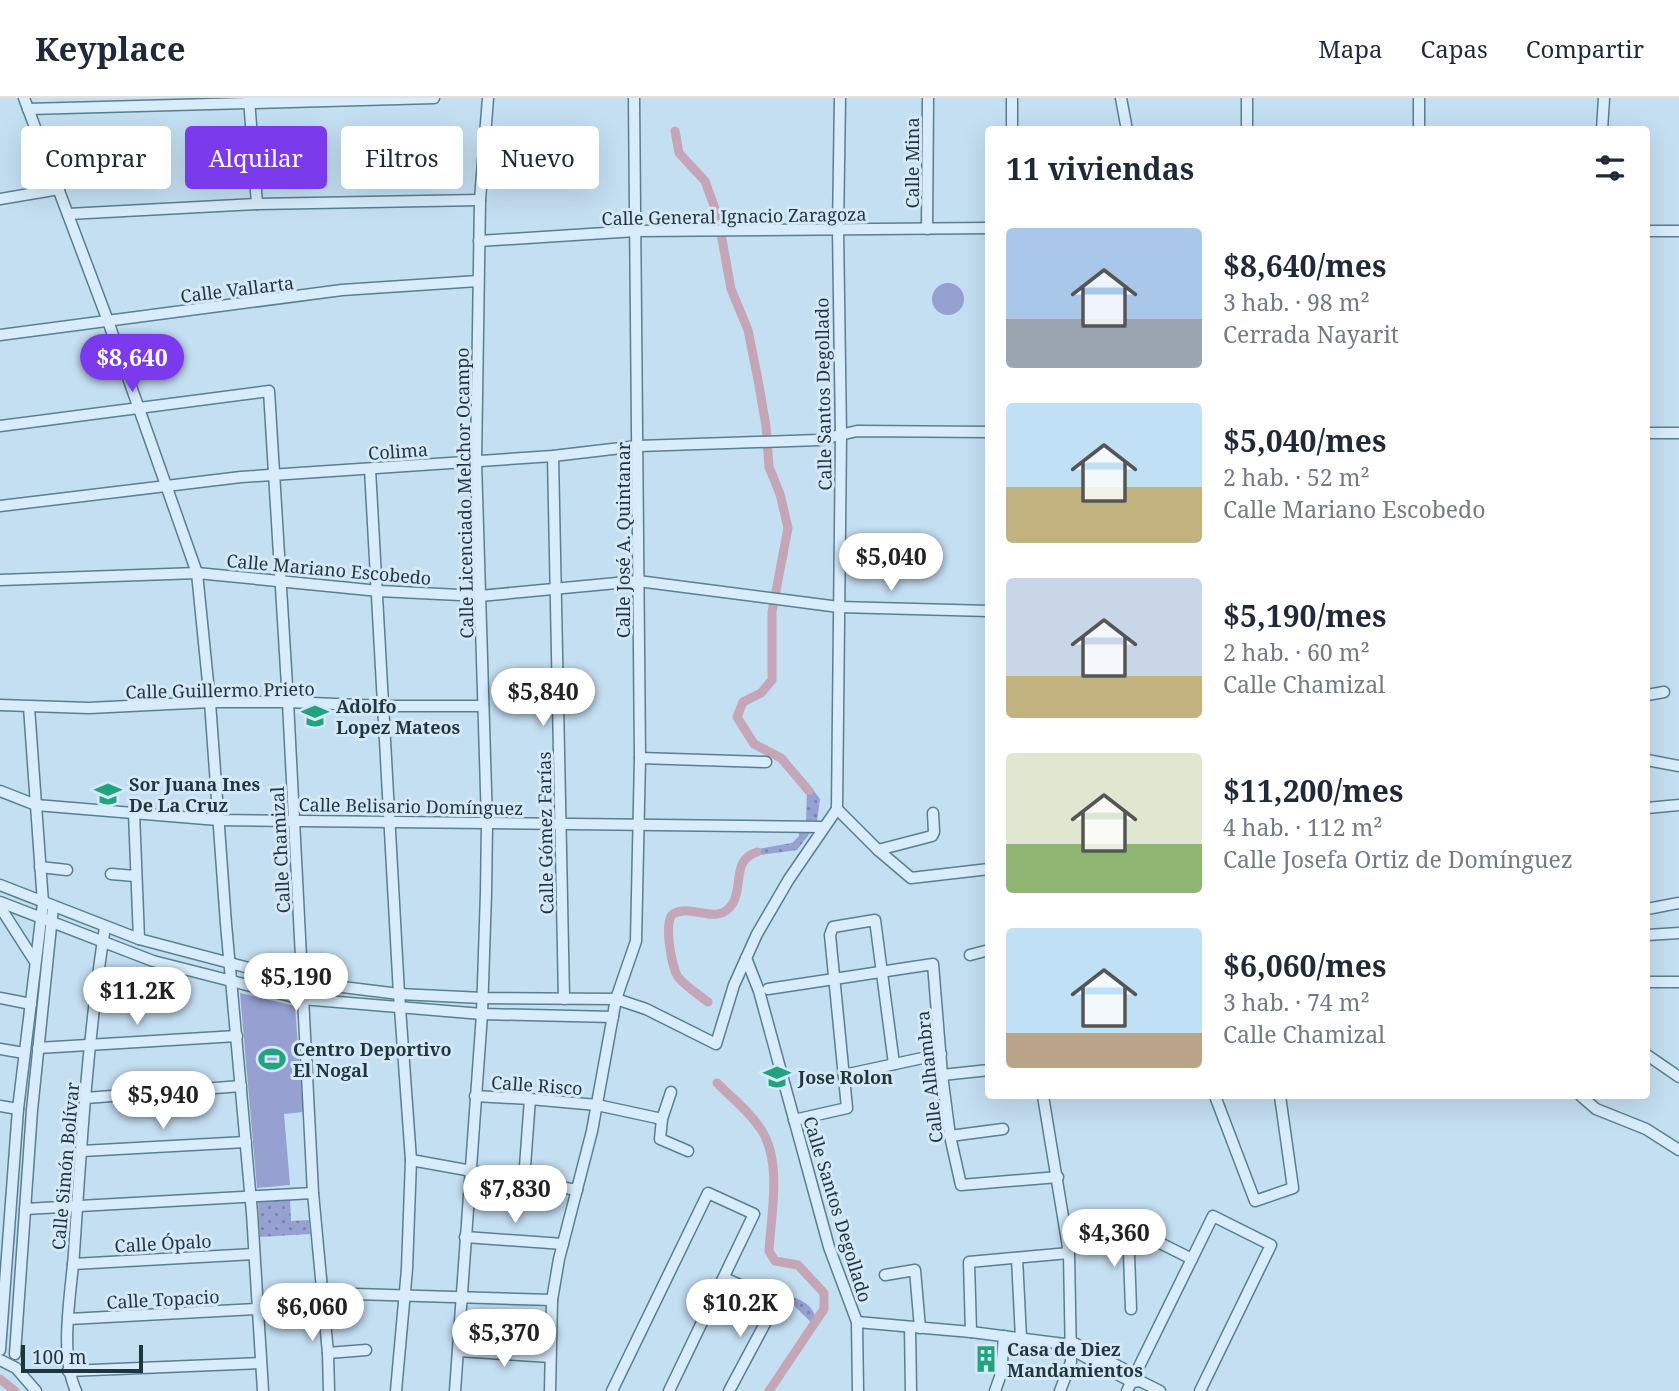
<!DOCTYPE html>
<html lang="es">
<head>
<meta charset="utf-8">
<style>
	body { margin:0; font-family:"Noto Serif",serif; background:#f2f2f3; color:#1f2937; height:100vh; display:flex; flex-direction:column; font-size:26px; white-space:nowrap }
	* { box-sizing:border-box; margin:0 }
	p { font-size:23px; color:#747a83 }
	.icon { flex:none; width:38px; height:38px; fill:none; stroke:currentColor; stroke-width:2; stroke-linecap:round; stroke-linejoin:round }
	.map { position:relative; flex:1; overflow:hidden }
	.side { position:absolute; left:985px; top:28px; width:665px; height:973px; display:flex; flex-direction:column; background:#fff; border-radius:7px; box-shadow:0 7px 28px #0002 }
	.side>* { flex:none }
	.hud { position:absolute; left:21px; top:28px; width:665px; height:63px; display:flex; gap:14px }
	.scale { position:absolute; left:21px; bottom:18px; width:122px; box-sizing:border-box; padding-left:7px; border:4px solid #1e363d; border-top:0; font-size:19px; line-height:24px; white-space:nowrap; color:#1e363d; -webkit-text-stroke:5px #d4e8f8; paint-order:stroke }
	.price { position:absolute; translate:-50% -60px; padding:0 16px; border-radius:24px; background:#fff; color:#222; font-size:23px; line-height:46px; filter:drop-shadow(0 2px 4px #0008) }
	.price::after { content:''; position:absolute; left:50%; top:42px; width:21px; height:16px; margin-left:-10px; background:inherit; clip-path:polygon(0 0,100% 0,50% 100%) }
	.price.selected { background:#7c3aed; color:#fff }
	ul { padding:0; list-style:none }
	li { display:flex; align-items:center; gap:21px; height:175px; padding:0 21px }
	li span { display:grid; place-items:center; flex:none; width:196px; height:140px; border-radius:7px; color:#555 }
	li>.icon { margin-inline-start:auto }
	span .icon { width:84px; height:84px; fill:#fffc; stroke-width:1 }
	li b { font-size:30px }
	h2 { display:flex; justify-content:space-between; align-items:center; height:84px; padding:0 21px; font-size:30px }
	.chip { padding:0 24px; border-radius:7px; background:#fff; box-shadow:0 7px 28px #0002; font-size:24px; line-height:63px }
	.chip.selected { background:#7c3aed; color:#fff }
	header { display:flex; align-items:center; gap:42px; box-sizing:border-box; height:98px; padding:0 35px; background:#fff; border-bottom:2px solid #e0e1e3 }
	header strong { font-size:33px }
	nav { display:flex; gap:38px; margin-inline-start:auto; font-size:24px }
	.map>svg:first-child { display:block }
</style>
</head>
<body>
<header>
<strong>Keyplace</strong>
<nav><a>Mapa</a><a>Capas</a><a>Compartir</a></nav>
</header>
<div class="map">
<svg width="1679" height="1293" viewBox="0 0 1679 1293">
	<defs>
		<pattern id="park-dots" width="8" height="8" patternUnits="userSpaceOnUse" patternTransform="scale(1.75)"><rect width="8" height="8" fill="#96a0d1"/><path d="M2 2h.1M6 6h.1" fill="none" stroke="#7a83ab" stroke-width="1.8" stroke-linecap="round"/></pattern>
	</defs>
	<rect width="100%" height="100%" fill="#c4def2"/>
	<!-- park -->
	<g fill="url(#park-dots)">
		<path d="M811,689L820,701L817,723L806,725L807,693Z"/>
		<path d="M799,735H810L797,752L760,757L758,751L792,745L799,738Z"/>
		<path d="M290,1102L291,1123L309,1122L310,1136L260,1139L258,1104Z"/>
		<path d="M789,1198C804,1203 812,1206 817,1223L813,1226L786,1200Z"/>
	</g>
	<!-- pitch -->
	<g fill="#96a0d1">
		<circle cx="948" cy="201" r="16"/>
		<path d="M240,895L295,908L303,1014L284,1016L290,1087L257,1090Z"/>
	</g>
	<g fill="none" stroke-linecap="round" stroke-linejoin="round">
		<!-- canal -->
		<g stroke="#c4a6b7" stroke-width="9">
			<path d="M675,33L679,55L705,83L718,119L731,191L748,232L758,282L766,328L769,369L780,396L788,430L772,514V582L761,595L743,604L737,619L754,646L781,660L809,693"/>
			<path d="M708,904C698,896 685,888 678,879C672,870 663,823 673,816C691,804 718,830 733,805C743,787 732,762 757,754"/>
			<path d="M717,985C732,1000 751,1015 762,1033C782,1065 771,1117 769,1153L775,1163L798,1167L824,1195V1211L769,1293"/>
			<path d="M0,1281L15,1293"/>
		</g>
		<defs>
			<g id="minor">
				<path d="M24,0L108,223L197,475L210,604L226,826L252,1115L263,1293"/>
				<path d="M1012,0V32"/>
				<path d="M1121,0L1127,32"/>
				<path d="M249,1L257,106"/>
				<path d="M28,11L434,0"/>
				<path d="M1247,32V0"/>
				<path d="M1419,32V0"/>
				<path d="M1602,32L1604,0"/>
				<path d="M0,101L59,91"/>
				<path d="M68,116L257,106L480,102"/>
				<path d="M927,131L928,0"/>
				<path d="M1647,133H1679"/>
				<path d="M479,143L636,133L989,130"/>
				<path d="M0,237L342,192L478,183"/>
				<path d="M0,328L269,293L288,604L313,1095L328,1255L329,1293"/>
				<path d="M1647,335H1679"/>
				<path d="M553,358L564,901"/>
				<path d="M370,371L399,896L411,1062L407,1171L396,1293"/>
				<path d="M0,408L241,379L553,358L638,348L819,342L857,333L989,334"/>
				<path d="M0,482L197,475L379,493L480,498L638,483L839,509L989,513"/>
				<path d="M1647,597L1664,594"/>
				<path d="M0,607L89,610L210,604H288L383,608H483"/>
				<path d="M640,660L766,664"/>
				<path d="M1647,662L1679,668"/>
				<path d="M0,693L36,707L218,722L824,729"/>
				<path d="M1647,710L1679,707"/>
				<path d="M837,711L878,752L911,780L989,771"/>
				<path d="M134,715L139,841"/>
				<path d="M878,752L932,738L934,734L933,715"/>
				<path d="M40,769L67,772"/>
				<path d="M111,776L135,778"/>
				<path d="M0,787L139,841L302,884L399,896L483,900L616,901L646,911L716,946L734,887L757,836L789,781L837,711L841,337L838,131L840,0"/>
				<path d="M0,804L153,863L302,901L482,916L613,919"/>
				<path d="M0,809L34,862"/>
				<path d="M1647,811L1679,805"/>
				<path d="M1647,837L1679,835"/>
				<path d="M970,857L989,852"/>
				<path d="M746,860L759,893L829,1149L857,1224L858,1293"/>
				<path d="M1647,884H1679"/>
				<path d="M768,891L933,866L942,977L950,1038L961,1087L1058,1079"/>
				<path d="M0,900L31,906"/>
				<path d="M38,950L237,938"/>
				<path d="M0,951L24,955"/>
				<path d="M1647,957L1679,979"/>
				<path d="M844,977L941,956"/>
				<path d="M942,977L989,972"/>
				<path d="M671,994L662,1021L660,1041L688,1053"/>
				<path d="M475,998L530,1001L597,1007L662,1021"/>
				<path d="M1043,998L1069,1155L1071,1264L1060,1293"/>
				<path d="M1215,998L1255,1103L1293,1090L1280,998"/>
				<path d="M1581,998L1596,1011L1646,1031L1679,1052"/>
				<path d="M86,1000L241,988"/>
				<path d="M0,1008L18,1011"/>
				<path d="M794,1022L847,1010L830,837L833,829L875,822L894,966"/>
				<path d="M950,1038L1003,1031"/>
				<path d="M82,1053L246,1044"/>
				<path d="M411,1062L577,1092"/>
				<path d="M524,1082L530,1001"/>
				<path d="M25,1111L313,1095"/>
				<path d="M465,1139L563,1146"/>
				<path d="M1017,1160L1021,1240"/>
				<path d="M73,1166L254,1156"/>
				<path d="M885,1177L915,1172L920,1230"/>
				<path d="M724,1180L777,1203L729,1293"/>
				<path d="M323,1195L552,1202"/>
				<path d="M1131,1211L1128,1129L1192,1161"/>
				<path d="M69,1221L258,1211"/>
				<path d="M857,1224L971,1234L1064,1246L1072,1244L1135,1277L1140,1283"/>
				<path d="M910,1229L911,1293"/>
				<path d="M971,1234L969,1164L1069,1155"/>
				<path d="M1067,1249L1132,1284L1140,1283L1160,1293"/>
				<path d="M0,1252L18,1011L43,805L29,609"/>
				<path d="M459,1253L550,1259"/>
				<path d="M328,1255L366,1252"/>
				<path d="M15,1256L32,1012L53,809"/>
				<path d="M0,1262L16,1270L36,1293"/>
				<path d="M68,1273L261,1265"/>
				<path d="M76,1293C59,1256 71,1196 74,1155C81,1047 88,937 105,829"/>
				<path d="M455,1293L482,916L486,795L487,725L476,364L480,102L488,0"/>
				<path d="M550,1293L552,1202L559,1161L592,1033L616,901L636,843L640,660L634,0"/>
				<path d="M612,1293L708,1095L754,1116L669,1293"/>
				<path d="M995,1293L1001,1276L1004,1238"/>
				<path d="M1127,1293L1213,1118L1271,1147L1200,1293"/>
			</g>
		</defs>
		<!-- minor casing -->
		<use href="#minor" stroke="#58808e" stroke-width="13"/>
		<!-- minor -->
		<use href="#minor" stroke="#d8ecfb" stroke-width="10"/>
	</g>
	<!-- icons -->
	<defs>
		<symbol id="school-bare" viewBox="-9 -9 18 18"><path d="M0-5L7-2L0 1L-7-2ZM-4 1L0 2.5L4 1V4Q0 6-4 4Z" fill="#23a27e" stroke="#d4e8f8" stroke-width="2.5" paint-order="stroke"/></symbol>
		<symbol id="stadium-bare" viewBox="-9 -9 18 18"><path d="M0-5a6.5 5 0 1 0 0 10a6.5 5 0 1 0 0-10ZM-3.5-1.8h7v3.6h-7Z" fill="#23a27e" stroke="#d4e8f8" stroke-width="2.5" paint-order="stroke"/></symbol>
		<symbol id="building-bare" viewBox="-9 -9 18 18"><path d="M-4-6H4V6H1V3H-1V6H-4ZM-2.5-4.3h1.7v1.8h-1.7ZM.8-4.3h1.7v1.8H.8ZM-2.5-1h1.7V.8h-1.7ZM.8-1h1.7V.8H.8Z" fill="#23a27e" stroke="#d4e8f8" stroke-width="2.5" paint-order="stroke"/></symbol>
	</defs>
	<g fill-rule="evenodd">
		<use href="#school-bare" x="296" y="599" width="38" height="38"/>
		<use href="#school-bare" x="89" y="677" width="38" height="38"/>
		<use href="#stadium-bare" x="253" y="942" width="38" height="38"/>
		<use href="#school-bare" x="758" y="960" width="38" height="38"/>
		<use href="#building-bare" x="967" y="1242" width="38" height="38"/>
	</g>
	<g text-anchor="middle" dominant-baseline="central" stroke-width="6" stroke-linejoin="round" paint-order="stroke">
		<!-- street labels -->
		<g font-size="18" fill="#1e363d" stroke="#d4e8f8">
			<text transform="translate(912 65) rotate(-90)">Calle Mina</text>
			<text transform="translate(734 118) rotate(-1)">Calle General Ignacio Zaragoza</text>
			<text transform="translate(237 191) rotate(-7)">Calle Vallarta</text>
			<text transform="translate(823 296) rotate(-91)">Calle Santos Degollado</text>
			<text transform="translate(398 353) rotate(-4)">Colima</text>
			<text transform="translate(464 395) rotate(-91)">Calle Licenciado Melchor Ocampo</text>
			<text transform="translate(623 442) rotate(-90)">Calle José A. Quintanar</text>
			<text transform="translate(329 471) rotate(5)">Calle Mariano Escobedo</text>
			<text transform="translate(220 592) rotate(-1)">Calle Guillermo Prieto</text>
			<text transform="translate(411 708) rotate(1)">Calle Belisario Domínguez</text>
			<text transform="translate(545 735) rotate(-91)">Calle Gómez Farías</text>
			<text transform="translate(280 752) rotate(-93)">Calle Chamizal</text>
			<text transform="translate(929 979) rotate(-96)">Calle Alhambra</text>
			<text transform="translate(537 987) rotate(4)">Calle Risco</text>
			<text transform="translate(65 1068) rotate(-85)">Calle Simón Bolívar</text>
			<text transform="translate(838 1111) rotate(73)">Calle Santos Degollado</text>
			<text transform="translate(163 1145) rotate(-3)">Calle Ópalo</text>
			<text transform="translate(163 1201) rotate(-3)">Calle Topacio</text>
		</g>
		<!-- poi labels -->
		<g font-size="18" font-weight="bold" fill="#1e363d" stroke="#d4e8f8" text-anchor="start">
			<text x="336" y="608">Adolfo<tspan x="336" dy="21">Lopez Mateos</tspan></text>
			<text x="129" y="686">Sor Juana Ines<tspan x="129" dy="21">De La Cruz</tspan></text>
			<text x="293" y="951">Centro Deportivo<tspan x="293" dy="21">El Nogal</tspan></text>
			<text x="798" y="979">Jose Rolon</text>
			<text x="1007" y="1251">Casa de Diez<tspan x="1007" dy="21">Mandamientos</tspan></text>
		</g>
	</g>
</svg>
<div class="scale">100 m</div>
<b class="price selected" style="left:132px;top:296px">$8,640</b>
<b class="price" style="left:891px;top:495px">$5,040</b>
<b class="price" style="left:543px;top:630px">$5,840</b>
<b class="price" style="left:296px;top:915px">$5,190</b>
<b class="price" style="left:137px;top:929px">$11.2K</b>
<b class="price" style="left:163px;top:1033px">$5,940</b>
<b class="price" style="left:515px;top:1127px">$7,830</b>
<b class="price" style="left:1114px;top:1171px">$4,360</b>
<b class="price" style="left:740px;top:1241px">$10.2K</b>
<b class="price" style="left:312px;top:1245px">$6,060</b>
<b class="price" style="left:504px;top:1271px">$5,370</b>
<div class="hud">
<a class="chip">Comprar</a>
<a class="chip selected">Alquilar</a>
<a class="chip">Filtros</a>
<a class="chip">Nuevo</a>
</div>
<section class="side">
<h2>11 viviendas<svg class="icon" aria-label="filters" viewBox="0 0 24 24"><path d="M4 7h16M4 17h16"/><circle cx="9" cy="7" r="2"/><circle cx="15" cy="17" r="2"/></svg></h2>
<ul>
<li><span style="background:linear-gradient(#a9c7e8 65%,#9aa5b1 0)"><svg class="icon" aria-label="home" viewBox="0 0 24 24"><path d="M3 11l9-7 9 7M6 9v11h12V9"/></svg></span><div><b>$8,640/mes</b><p>3 hab. · 98 m²</p><p>Cerrada Nayarit</p></div></li>
<li><span style="background:linear-gradient(#bfe0f5 60%,#c2b280 0)"><svg class="icon" aria-label="home" viewBox="0 0 24 24"><path d="M3 11l9-7 9 7M6 9v11h12V9"/></svg></span><div><b>$5,040/mes</b><p>2 hab. · 52 m²</p><p>Calle Mariano Escobedo</p></div></li>
<li><span style="background:linear-gradient(#c9d6e8 70%,#c2b280 0)"><svg class="icon" aria-label="home" viewBox="0 0 24 24"><path d="M3 11l9-7 9 7M6 9v11h12V9"/></svg></span><div><b>$5,190/mes</b><p>2 hab. · 60 m²</p><p>Calle Chamizal</p></div></li>
<li><span style="background:linear-gradient(#dfe7d0 65%,#8fb573 0)"><svg class="icon" aria-label="home" viewBox="0 0 24 24"><path d="M3 11l9-7 9 7M6 9v11h12V9"/></svg></span><div><b>$11,200/mes</b><p>4 hab. · 112 m²</p><p>Calle Josefa Ortiz de Domínguez</p></div></li>
<li><span style="background:linear-gradient(#bfe0f5 75%,#b9a48a 0)"><svg class="icon" aria-label="home" viewBox="0 0 24 24"><path d="M3 11l9-7 9 7M6 9v11h12V9"/></svg></span><div><b>$6,060/mes</b><p>3 hab. · 74 m²</p><p>Calle Chamizal</p></div></li>
</ul>
</section>
</div>
</body>
</html>
